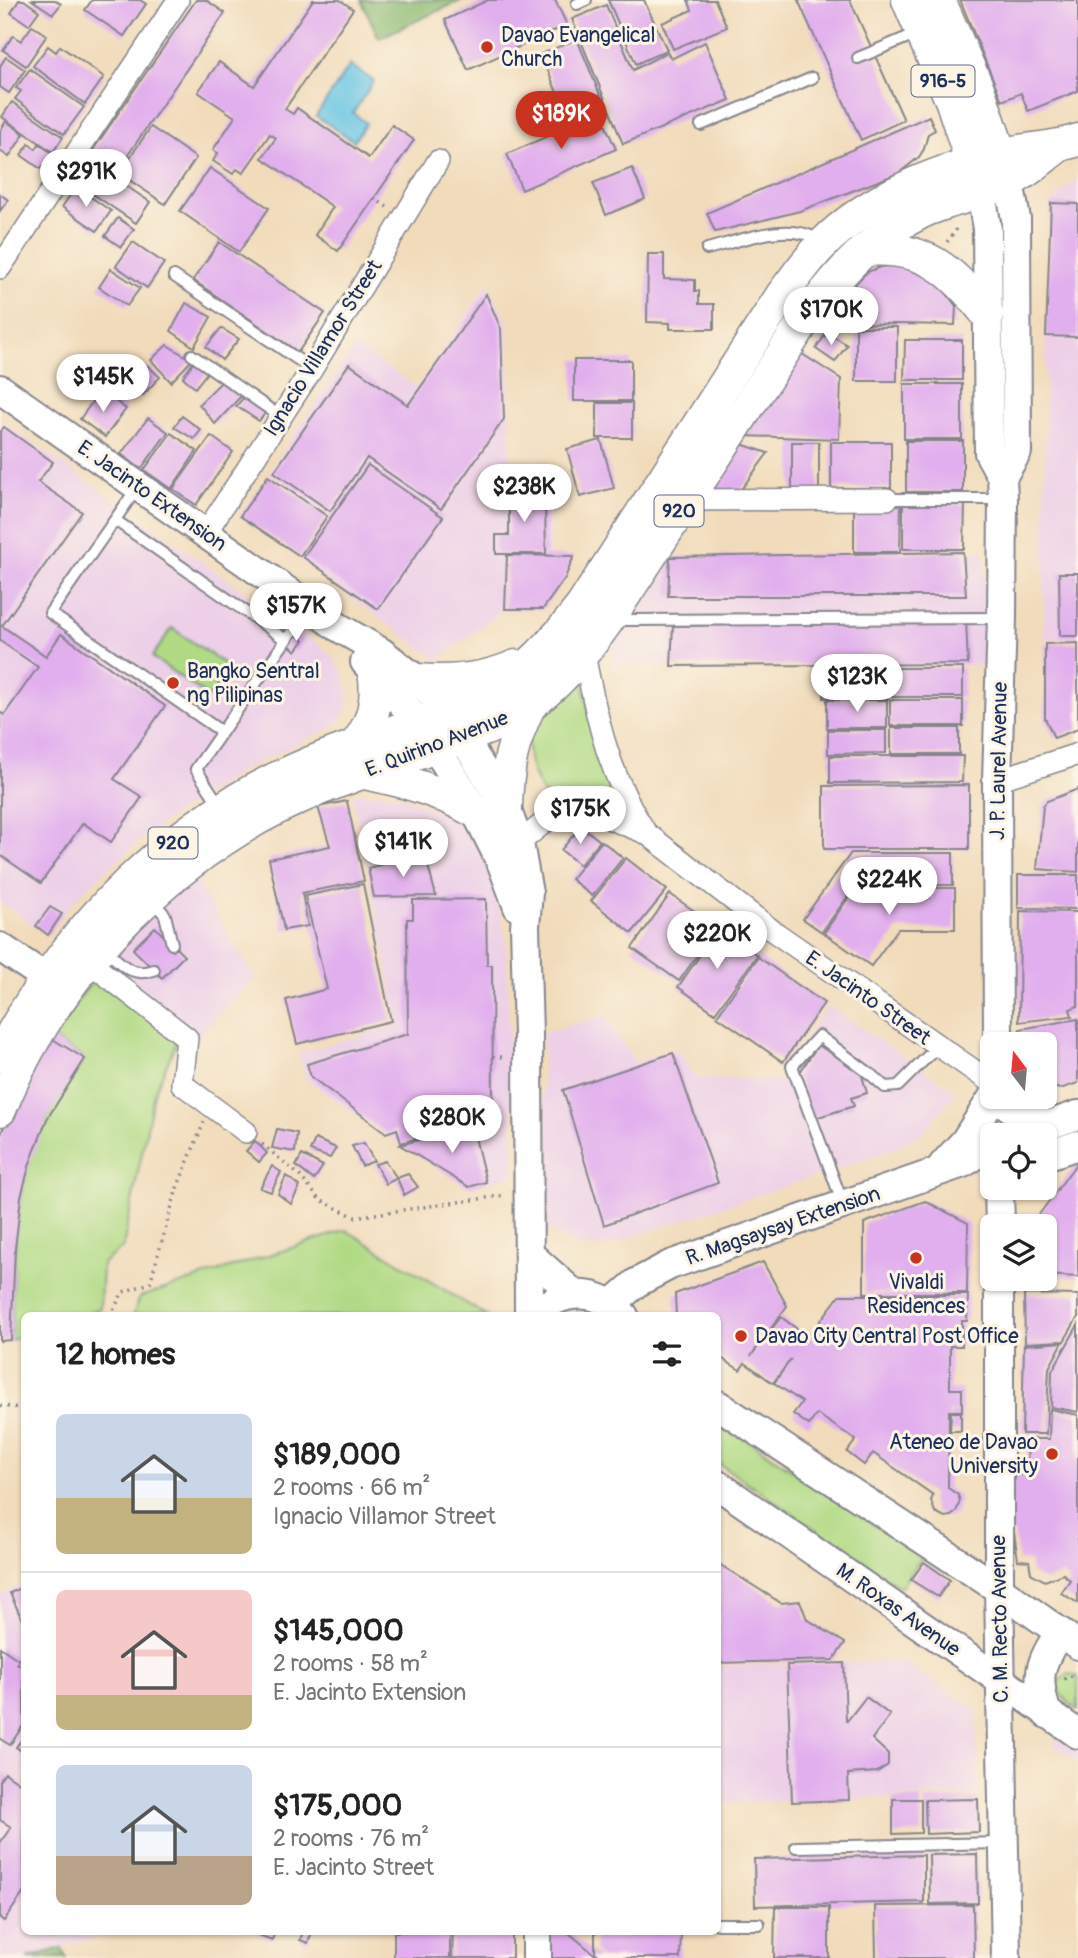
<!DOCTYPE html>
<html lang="en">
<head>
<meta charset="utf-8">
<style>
	body { margin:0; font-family:Pangolin,sans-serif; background:#f6f6f6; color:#222; height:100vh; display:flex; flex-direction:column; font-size:26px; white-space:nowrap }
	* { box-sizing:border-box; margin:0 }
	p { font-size:23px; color:#767676 }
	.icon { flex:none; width:38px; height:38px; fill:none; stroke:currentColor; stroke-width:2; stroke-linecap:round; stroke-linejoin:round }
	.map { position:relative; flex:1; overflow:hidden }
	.panel { position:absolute; left:21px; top:1312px; width:700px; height:623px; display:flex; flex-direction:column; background:#fff; border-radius:10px; box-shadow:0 2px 5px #0004 }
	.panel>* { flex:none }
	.needle { width:46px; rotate:344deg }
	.controls { position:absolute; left:980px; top:1032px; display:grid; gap:14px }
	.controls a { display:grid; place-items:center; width:77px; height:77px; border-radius:10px; background:#fff; box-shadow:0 2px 5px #0004; font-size:35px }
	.price { position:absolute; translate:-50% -60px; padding:0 16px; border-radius:24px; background:#fff; color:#222; font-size:23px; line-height:46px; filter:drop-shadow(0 2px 4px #0008) }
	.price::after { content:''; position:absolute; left:50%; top:42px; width:21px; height:16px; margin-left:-10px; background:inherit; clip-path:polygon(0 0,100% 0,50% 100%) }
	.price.on { background:#c8321e; color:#fff }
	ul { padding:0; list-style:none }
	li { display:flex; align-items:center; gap:21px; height:175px; padding:0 35px }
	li+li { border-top:2px solid #e0e0e0 }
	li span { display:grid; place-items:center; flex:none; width:196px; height:140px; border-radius:10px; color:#555 }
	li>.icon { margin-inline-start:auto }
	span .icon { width:84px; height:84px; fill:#fffc; stroke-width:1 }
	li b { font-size:30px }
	h2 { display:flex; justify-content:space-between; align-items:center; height:84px; padding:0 35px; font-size:30px }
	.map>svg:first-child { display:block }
</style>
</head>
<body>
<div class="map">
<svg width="1078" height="1958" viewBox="0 0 1078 1958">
	<rect width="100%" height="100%" fill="#fcf5e5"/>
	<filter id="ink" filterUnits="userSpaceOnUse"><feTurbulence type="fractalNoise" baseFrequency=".0143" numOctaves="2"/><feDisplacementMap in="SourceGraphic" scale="14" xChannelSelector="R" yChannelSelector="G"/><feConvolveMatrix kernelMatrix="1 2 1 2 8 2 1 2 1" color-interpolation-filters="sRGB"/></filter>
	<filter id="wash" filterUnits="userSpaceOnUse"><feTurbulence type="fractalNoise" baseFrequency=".00686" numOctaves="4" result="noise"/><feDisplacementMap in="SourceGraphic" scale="28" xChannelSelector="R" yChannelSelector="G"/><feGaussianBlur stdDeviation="1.57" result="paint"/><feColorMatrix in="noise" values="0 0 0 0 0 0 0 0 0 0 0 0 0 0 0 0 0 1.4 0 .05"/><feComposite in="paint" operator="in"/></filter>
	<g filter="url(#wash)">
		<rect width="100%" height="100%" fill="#f1dbbb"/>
		<!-- built -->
		<g fill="#edd0e8">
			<path d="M1078,177V204L1051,203Z"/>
			<path d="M488,284L508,323L511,473L548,504L549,555H506L504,609L438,660L299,560L329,515L268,473L355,346L417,387Z"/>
			<path d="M1046,336L1078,337V639H1044Z"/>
			<path d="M0,420L319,644L332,656L343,673L348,693L347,708L340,721L326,730L246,768L173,815L141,840L90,884L66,910L48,935L0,902Z"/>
			<path d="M984,552L988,665H611L618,616L658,557Z"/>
			<path d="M379,793L400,796L449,816L475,841L493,877L506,942L514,1175L469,1187L400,1145L306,1079L299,1053L398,1025L374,897L352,794Z"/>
			<path d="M193,877L255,978L196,1037L104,965L130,935Z"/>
			<path d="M828,1006L956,1092L923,1132L895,1148L825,1173L604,1246L596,1248L578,1246L542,1226L543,1033L604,1015L635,1062L677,1049L696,1078L787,1081L788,1063Z"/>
			<path d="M24,1584V1932H114L27,1958H0V1595Z"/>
			<path d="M902,1661L976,1710L978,1795L718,1803V1666Z"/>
			<path d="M1073,1713L1078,1717V1762L1052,1744Z"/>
		</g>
		<!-- green -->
		<g fill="#b1da85" stroke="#668472" stroke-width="2">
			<path d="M172,628L230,668L209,697L152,657Z"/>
			<path d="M577,680L583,683L596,748L612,791L611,801L607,804C596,802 583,796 572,798C561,800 561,804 549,802C530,775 526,759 529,726Z"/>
			<path d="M97,974L178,1039L154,1093L123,1247L102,1264L100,1308L82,1316H24V1336L11,1340C14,1266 12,1186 47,1118C58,1098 72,1079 85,1059L51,1038Z"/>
			<path d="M346,1230L487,1316H133L140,1297Z"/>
			<path d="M718,1420L922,1557L901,1587L718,1463Z"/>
			<path d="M1069,1674L1078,1676V1710C1066,1702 1044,1683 1069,1674Z"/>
		</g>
		<!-- forest -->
		<g fill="#8cba72" stroke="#547468" stroke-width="2">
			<path d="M361,0H462L379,38Z"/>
			<path d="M62,1948L66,1958H27Z"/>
		</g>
		<!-- water -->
		<path fill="#67c5e5" stroke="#417aa2" stroke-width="2" d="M350,65L374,81L353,113L366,123L354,141L316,116Z"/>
		<g id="blocks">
			<!-- building -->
			<g fill="#e1aeee">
				<path d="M19,0H24L39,11L29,25L11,13Z"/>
				<path d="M32,0H55L61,4L53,14Z"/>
				<path d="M92,0H140L146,4L124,36L85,10Z"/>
				<path d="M196,0H206L225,13L119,168L93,150Z"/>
				<path d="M313,0H340L353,9L285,109L293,114L297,108L369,158L392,125L414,140L338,251L315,235L333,207L262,158L276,138L270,134L243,173L237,169L233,174L213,161L218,153L213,150L235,117L198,92L219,62L254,86Z"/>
				<path d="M488,0H555L567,25L468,70L445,20Z"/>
				<path d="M608,0H644L667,50L636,64Z"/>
				<path d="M688,0H715L727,27L673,49L662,23L692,10Z"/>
				<path d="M798,0H850L904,120L861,140Z"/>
				<path d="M960,0H1078V91L1028,111L1021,93L1002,101Z"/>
				<path d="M606,5L633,70L667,52L671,59L705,42L730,100L623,144L572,19Z"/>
				<path d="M32,26L47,35L26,66L3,50L13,36L21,41Z"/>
				<path d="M577,39L601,97L565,112L541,54Z"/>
				<path d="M48,46L56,52L60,46L104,77L85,104L33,66Z"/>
				<path d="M6,57L25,70L9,93L0,87V66Z"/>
				<path d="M30,69L84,107L64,134L15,99L21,91L16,88Z"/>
				<path d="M12,102L63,137L53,152L2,117Z"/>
				<path d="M600,113L616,149L522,190L507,154Z"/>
				<path d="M929,116L935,130L928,134L924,149L919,157L899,173L800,211L715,232L707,213Z"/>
				<path d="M6,121L24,134L9,157L0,151V131Z"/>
				<path d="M151,127L196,158L165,204L119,173Z"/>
				<path d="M29,144L36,149L39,144L52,153L41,169L21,155Z"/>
				<path d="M89,161L150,202L136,223L75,182Z"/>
				<path d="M210,168L269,208L239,252L180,211Z"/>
				<path d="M632,168L645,199L606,215L593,183Z"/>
				<path d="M76,187L111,211L97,231L62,207Z"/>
				<path d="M0,194L8,200L0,211Z"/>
				<path d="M1051,203L1078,204V337L1046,336Z"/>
				<path d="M118,218L134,229L121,247L105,236Z"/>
				<path d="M133,242L164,263L147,288L116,266Z"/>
				<path d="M219,242L325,313L298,352L193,280Z"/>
				<path d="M648,254H664V279L695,280V291H699V304H714V329H670V323L647,322Z"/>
				<path d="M899,265L912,268L939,283L956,306L955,325L834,323L856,283L867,272L881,267Z"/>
				<path d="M111,269L140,288L127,306L99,287Z"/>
				<path d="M486,294L501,329L504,419L441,509L367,458L330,511L274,472L349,364L408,405Z"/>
				<path d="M186,303L211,317L194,347L171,331Z"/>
				<rect x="856" y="327" width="41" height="54"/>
				<path d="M221,328L239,339L222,360L206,347Z"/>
				<path d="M827,332L847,345L835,362L816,349Z"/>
				<path d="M905,340H962V380H904Z"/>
				<path d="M167,345L192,360L171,382L151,360Z"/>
				<path d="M799,352L841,379L839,439L744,436Z"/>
				<path d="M195,360L209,370L195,388L183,377Z"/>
				<rect x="574" y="360" width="57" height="41"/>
				<path d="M148,366L160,377L143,395L129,383Z"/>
				<path d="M224,379L243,394L215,424L199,404Z"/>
				<rect x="904" y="384" width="58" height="55"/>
				<path d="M101,390L126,409L105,437L80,419Z"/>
				<path d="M245,396L266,412L259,421L236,406Z"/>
				<rect x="597" y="403" width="35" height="35"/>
				<path d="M182,416L201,430L194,439L174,427Z"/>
				<path d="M148,418L168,432L141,469L121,454Z"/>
				<path d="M4,427L53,462L38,482L82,512L2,626L46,656L61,634L165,706L114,779L142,797L111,842L83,823L41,883L0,855V712L4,715L38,667L0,641V432Z"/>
				<path d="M171,433L197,451L171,489L144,470Z"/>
				<path d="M211,436L233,452L196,505L173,489Z"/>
				<path d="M601,440L614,488L580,497L567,449Z"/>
				<rect x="906" y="441" width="57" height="51"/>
				<rect x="792" y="442" width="27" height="49"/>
				<rect x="831" y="442" width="60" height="46"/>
				<path d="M738,443L768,453L734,499L708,489Z"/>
				<path d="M368,465L443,517L378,609L303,557Z"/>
				<path d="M268,476L327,516L300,556L240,516Z"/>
				<path d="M509,476L545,504L546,554H496V535H509Z"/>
				<path d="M854,504H901L900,552H854Z"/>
				<path d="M903,504H965L964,549H903Z"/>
				<path d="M963,552L966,596H668L670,557Z"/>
				<path d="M507,555L574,556L565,578L543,609H505Z"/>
				<path d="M1059,573H1078V636H1060Z"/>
				<path d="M966,621L968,664L671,666L673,626Z"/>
				<path d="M296,635L304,640L296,651L289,645Z"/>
				<path d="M1078,643V729L1054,738L1045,718V644Z"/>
				<rect x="892" y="668" width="71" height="29"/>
				<rect x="824" y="671" width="64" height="27"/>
				<rect x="827" y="700" width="60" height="28"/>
				<rect x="890" y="700" width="73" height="26"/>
				<rect x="891" y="728" width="68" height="26"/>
				<path d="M828,730H886V753L828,754Z"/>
				<path d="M830,756H963L962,782L830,783Z"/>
				<path d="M969,785V849H824V786Z"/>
				<path d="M1078,789V872L1037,869L1043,806L1047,801Z"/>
				<path d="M347,801L364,881L302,893L308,926L284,930L269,859L330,846L318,807Z"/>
				<path d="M581,826L600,841L580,865L561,850Z"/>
				<path d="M602,841L623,858L592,896L571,879Z"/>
				<path d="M851,853H953V885H856L822,932L803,919Z"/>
				<path d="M425,854L436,896L374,897L368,868Z"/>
				<path d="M626,858L667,890L632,933L591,901Z"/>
				<path d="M1018,875H1078V909L1018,908Z"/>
				<path d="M363,884L391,1021L297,1044L286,1000L327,989L305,896Z"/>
				<path d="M855,888H955V929H898L871,966L824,933Z"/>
				<path d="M670,894L717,927L679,981L632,948Z"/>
				<path d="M486,899L487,965H492L493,1105L437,1120L440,1132L401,1143L397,1129L386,1133L311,1077L307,1064L408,1034L407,919H413V900Z"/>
				<path d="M50,907L62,914L48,935L36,926Z"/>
				<path d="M1020,911L1078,912V1006L1070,1009L1072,1016L1019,1022Z"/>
				<path d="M155,927L184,956L162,978L133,949Z"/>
				<path d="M719,928L757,955L715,1013L678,987Z"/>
				<path d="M758,957L824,1003L783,1062L717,1016Z"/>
				<path d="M1078,1019V1083L1060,1089L1045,1085V1045H1019L1020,1029Z"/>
				<path d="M51,1038L85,1059L47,1119L30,1163L21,1197L15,1249L11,1340L0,1341V1137L14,1099Z"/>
				<path d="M818,1045L861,1072L867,1093L851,1098L854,1106L812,1119L798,1075Z"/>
				<path d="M673,1053L718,1183L604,1225L563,1090Z"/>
				<path d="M472,1125L486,1182L469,1187L400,1145Z"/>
				<path d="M277,1129L297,1133L295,1152L272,1148Z"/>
				<path d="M315,1139L336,1148L330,1158L310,1151Z"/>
				<path d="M255,1141L267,1153L259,1162L246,1151Z"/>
				<path d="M364,1143L374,1161L362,1166L352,1146Z"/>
				<path d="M302,1155L323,1166L314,1180L296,1166Z"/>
				<path d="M385,1161L397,1178L408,1174L418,1187L404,1195L397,1178L386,1184L375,1164Z"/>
				<path d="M1076,1164L1078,1165V1277L1045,1275V1227H1030Z"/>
				<path d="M272,1166L281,1172L271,1192L260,1188Z"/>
				<path d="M286,1176L300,1186L291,1204L278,1194Z"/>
				<path d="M925,1201L968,1223L967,1293H864V1223Z"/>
				<path d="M763,1262L787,1306L751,1356L781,1317L808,1337L840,1295H968L967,1321H962V1346H950V1389H962V1411H949L948,1488L958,1495L960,1501L956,1512L951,1516L945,1517L935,1512L931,1501L933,1495L873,1453L864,1465L847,1452L856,1440L817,1414L809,1425L793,1414L802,1402L774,1383L791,1359L773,1383L745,1363L740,1370L718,1356V1316H676L675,1294Z"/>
				<path d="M1024,1294L1078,1295V1317L1064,1341L1025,1343Z"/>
				<path d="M1078,1325V1412L1051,1407L1052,1371Z"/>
				<path d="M1063,1342L1049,1368L1046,1434H1022L1024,1345Z"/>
				<path d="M1050,1409L1078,1415V1603L1061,1593L1070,1580L1063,1574L1045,1581L1031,1573L1029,1561L1018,1560L1014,1532L1009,1531L1008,1500L1016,1476L1028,1473L1027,1439H1049Z"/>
				<path d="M951,1412H961V1431H950Z"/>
				<path d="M924,1562L950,1580L938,1597L911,1580Z"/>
				<path d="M719,1564L781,1603L800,1601L807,1619L845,1643L833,1660L718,1663Z"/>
				<path d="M24,1586V1624L10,1593Z"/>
				<path d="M0,1647L19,1660L17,1663L24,1668V1724L10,1745L0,1739Z"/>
				<path d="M844,1663L846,1720L847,1721L866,1697L890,1715L872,1739L888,1754V1765L877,1772L848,1774L849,1800L792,1802L787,1665Z"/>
				<path d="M24,1736V1753L16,1747Z"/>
				<path d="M5,1773L24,1786V1892L4,1921L0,1918V1843L11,1827L0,1820V1780Z"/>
				<path d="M893,1799H921V1833L893,1834Z"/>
				<path d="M978,1799L979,1832L926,1834L925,1800Z"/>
				<path d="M977,1854L978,1903L930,1904L929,1855Z"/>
				<path d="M924,1855V1902L755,1906L754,1859Z"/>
				<path d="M973,1905L974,1958H876L875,1906Z"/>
				<path d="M775,1907H829V1958H774Z"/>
				<path d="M50,1932H70V1933L52,1938Z"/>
				<path d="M257,1932H275L272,1940L256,1934Z"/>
				<path d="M303,1932H312L308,1943L300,1940Z"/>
				<rect x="394" y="1932" width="56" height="26"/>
				<path d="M453,1932H512V1958H452Z"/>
				<path d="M595,1932H681L680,1958H602L595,1952Z"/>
				<path d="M549,1933H569L599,1958H548Z"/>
			</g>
		</g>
	</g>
	<g filter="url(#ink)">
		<use href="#blocks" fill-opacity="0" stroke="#86858c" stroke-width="2"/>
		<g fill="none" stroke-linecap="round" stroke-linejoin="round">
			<defs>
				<g id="lane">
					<path d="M577,4L586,0"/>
					<path d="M858,58L920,32"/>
					<path d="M701,125L812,78"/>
					<path d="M707,249C740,241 792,219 821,242"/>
					<path d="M174,276L312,369"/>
					<path d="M192,355L281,417"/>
					<path d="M137,488L50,613L222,732"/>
					<path d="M887,499H1003"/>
					<path d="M115,520L286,640"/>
					<path d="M614,617L626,620L999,618"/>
					<path d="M220,806L196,769L309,607"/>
					<path d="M152,900L165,915L172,944"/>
					<path d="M104,948C121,963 130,978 154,970"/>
					<path d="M843,1204L792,1066L819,1036L869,1073L885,1087L898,1086L937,1047"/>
					<path d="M796,1847L1003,1843"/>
					<path d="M718,1924H759"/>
				</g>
				<g id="street">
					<path d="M0,268L178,0"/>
					<path d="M686,500L887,499"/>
					<path d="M205,534L312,369L438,161"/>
					<path d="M584,654C597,720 609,776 646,833"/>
					<path d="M997,780L1078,754"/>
					<path d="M519,843L546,821L564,813L583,812L603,816L646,833L773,931L992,1083"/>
					<path d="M89,962L187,1038L182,1084L246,1132"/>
				</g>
				<g id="secondary">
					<path d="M981,192L987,229L989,453L1002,477L1003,499L1002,618L997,780L998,1045"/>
					<path d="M0,389L338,627L381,652L417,680L433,695L448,713L506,808L519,843L528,893L525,926L528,1034L529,1316"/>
					<path d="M1002,477L1017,452L1016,219L1009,182"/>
					<path d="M365,662L420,723L476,812L502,864L518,907"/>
					<path d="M0,947L64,990"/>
					<path d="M998,1098L1016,1112L1050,1125"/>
					<path d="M1016,1136L1078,1115"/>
					<path d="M1045,1156L1078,1145"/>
					<path d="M943,1165L965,1141L993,1097"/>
					<path d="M999,1188L1000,1227"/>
					<path d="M529,1254L574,1294"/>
					<path d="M999,1279V1589L1006,1958"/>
					<path d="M612,1304L636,1283L670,1265L963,1163L992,1145"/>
					<path d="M536,1316C560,1287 600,1288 624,1316"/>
					<path d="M718,1405L999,1589L1078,1645"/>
					<path d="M718,1485L1078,1734"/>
					<path d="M1047,1714C1035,1677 1039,1664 1060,1632"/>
					<path d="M537,1932V1958"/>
				</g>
				<g id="primary">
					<path d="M908,0L952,102L978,182"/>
					<path d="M939,0L979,91L1007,174"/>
					<path d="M864,250C926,245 950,269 987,314"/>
					<path d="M417,680C452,683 484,680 516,666"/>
					<path d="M354,747C373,724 379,701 374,671"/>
					<path d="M365,773C409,782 437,790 476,812"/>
					<path d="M506,808C507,767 512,741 530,705"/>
					<path d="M0,1056C67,926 173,820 310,763C367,740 426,721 484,698C524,675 554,642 582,606L782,295C795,278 807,260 822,245C869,197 935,172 999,155C1025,148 1052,149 1078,140"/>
					<path d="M0,1110C56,968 181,844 322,788C363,771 406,758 448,743C470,735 495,727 516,714C556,690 585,653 611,616L808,315C841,270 871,237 922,212C950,199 981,195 1008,182C1026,174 1041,159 1056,148"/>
				</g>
			</defs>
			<!-- lane casing -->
			<use href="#lane" stroke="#86858c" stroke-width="14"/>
			<!-- street casing -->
			<use href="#street" stroke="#86858c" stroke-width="24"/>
			<!-- secondary casing -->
			<use href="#secondary" stroke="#86858c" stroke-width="32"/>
			<!-- primary casing -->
			<use href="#primary" stroke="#86858c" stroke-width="35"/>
			<!-- path -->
			<g stroke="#86858c" stroke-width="3.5" stroke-dasharray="2 5" stroke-linecap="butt">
				<path d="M374,198L387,207"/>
				<path d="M947,242L959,226"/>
				<path d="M493,1057H505"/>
				<path d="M262,1144L299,1175L320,1200L355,1217L506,1195"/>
				<path d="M110,1316L123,1292L150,1283L177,1188L204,1122"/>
				<path d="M0,1406L24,1408"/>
				<path d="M1064,1679L1069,1676L1078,1678"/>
			</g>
			<!-- lane -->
			<use href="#lane" stroke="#fff" stroke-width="10"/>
			<!-- street -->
			<use href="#street" stroke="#fff" stroke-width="21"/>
			<!-- secondary -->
			<use href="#secondary" stroke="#fff" stroke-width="28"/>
			<!-- primary -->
			<use href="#primary" stroke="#fff" stroke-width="32"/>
		</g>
	</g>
	<!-- markers -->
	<g fill="#c8321e" stroke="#fcf5e5" stroke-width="2.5">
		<circle cx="487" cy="47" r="7"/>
		<circle cx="173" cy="683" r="7"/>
		<circle cx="916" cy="1258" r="7"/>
		<circle cx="741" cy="1336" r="7"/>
		<circle cx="1052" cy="1454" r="7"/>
	</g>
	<g text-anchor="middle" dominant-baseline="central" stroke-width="6" stroke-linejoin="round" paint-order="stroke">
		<!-- shield labels -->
		<g fill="#fcf5e5" stroke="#5e6a86" stroke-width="2">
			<rect x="911.5" y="65.5" width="63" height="31" rx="5"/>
			<rect x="654.5" y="495.5" width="49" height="31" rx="5"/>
			<rect x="148.5" y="827.5" width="49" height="31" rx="5"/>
		</g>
		<g font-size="19" font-weight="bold" fill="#1b2f5e">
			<text x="943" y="81">916-5</text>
			<text x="679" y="511">920</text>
			<text x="173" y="843">920</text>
		</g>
		<!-- poi labels -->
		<g font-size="21" fill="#1b2f5e" stroke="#fcf5e5" text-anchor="start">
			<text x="501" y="35">Davao Evangelical<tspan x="501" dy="24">Church</tspan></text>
			<text x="187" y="671">Bangko Sentral<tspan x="187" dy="24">ng Pilipinas</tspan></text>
			<text x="916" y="1282" text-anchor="middle">Vivaldi<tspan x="916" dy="24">Residences</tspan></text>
			<text x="755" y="1336">Davao City Central Post Office</text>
			<text x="1038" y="1442" text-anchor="end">Ateneo de Davao<tspan x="1038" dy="24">University</tspan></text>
		</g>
		<!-- street labels -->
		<g font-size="21" fill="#1b2f5e" stroke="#fcf5e5">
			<text transform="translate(323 348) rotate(-58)">Ignacio Villamor Street</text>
			<text transform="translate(152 496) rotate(35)">E. Jacinto Extension</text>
			<text transform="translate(437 744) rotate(-21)">E. Quirino Avenue</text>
			<text transform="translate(999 761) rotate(-89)">J. P. Laurel Avenue</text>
			<text transform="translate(868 998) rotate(35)">E. Jacinto Street</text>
			<text transform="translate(783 1226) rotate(-19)">R. Magsaysay Extension</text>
			<text transform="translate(898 1610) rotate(35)">M. Roxas Avenue</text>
			<text transform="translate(1000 1619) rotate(-91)">C. M. Recto Avenue</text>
		</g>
	</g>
</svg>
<div class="controls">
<a><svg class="needle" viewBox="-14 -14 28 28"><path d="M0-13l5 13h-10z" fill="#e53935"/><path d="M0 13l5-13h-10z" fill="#767676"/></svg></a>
<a><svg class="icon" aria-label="locate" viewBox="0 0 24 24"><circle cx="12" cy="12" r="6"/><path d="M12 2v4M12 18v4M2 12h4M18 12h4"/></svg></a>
<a><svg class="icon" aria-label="layers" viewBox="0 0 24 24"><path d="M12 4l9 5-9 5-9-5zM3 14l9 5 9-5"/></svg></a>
</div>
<b class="price on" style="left:561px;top:151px">$189K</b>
<b class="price" style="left:86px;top:209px">$291K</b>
<b class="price" style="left:831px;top:347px">$170K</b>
<b class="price" style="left:103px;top:414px">$145K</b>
<b class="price" style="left:524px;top:524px">$238K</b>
<b class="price" style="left:296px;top:643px">$157K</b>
<b class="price" style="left:857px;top:714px">$123K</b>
<b class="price" style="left:580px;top:846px">$175K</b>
<b class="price" style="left:403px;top:879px">$141K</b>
<b class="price" style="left:889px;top:917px">$224K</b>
<b class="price" style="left:717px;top:971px">$220K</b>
<b class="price" style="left:452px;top:1155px">$280K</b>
<section class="panel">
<h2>12 homes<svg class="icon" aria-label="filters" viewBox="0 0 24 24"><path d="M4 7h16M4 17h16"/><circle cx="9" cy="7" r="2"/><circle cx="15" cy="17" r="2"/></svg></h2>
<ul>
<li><span style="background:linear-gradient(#c9d6e8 60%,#c2b280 0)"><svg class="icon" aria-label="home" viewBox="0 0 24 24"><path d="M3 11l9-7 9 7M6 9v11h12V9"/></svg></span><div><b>$189,000</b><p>2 rooms · 66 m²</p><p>Ignacio Villamor Street</p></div></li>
<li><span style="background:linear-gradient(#f6c9c9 75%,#c2b280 0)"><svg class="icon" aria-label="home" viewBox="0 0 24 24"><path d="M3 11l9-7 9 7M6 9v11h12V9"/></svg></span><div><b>$145,000</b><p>2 rooms · 58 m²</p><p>E. Jacinto Extension</p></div></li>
<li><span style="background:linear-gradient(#c9d6e8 65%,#b9a48a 0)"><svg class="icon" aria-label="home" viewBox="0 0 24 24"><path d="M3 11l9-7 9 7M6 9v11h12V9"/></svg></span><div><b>$175,000</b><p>2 rooms · 76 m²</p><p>E. Jacinto Street</p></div></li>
</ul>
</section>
</div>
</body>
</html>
